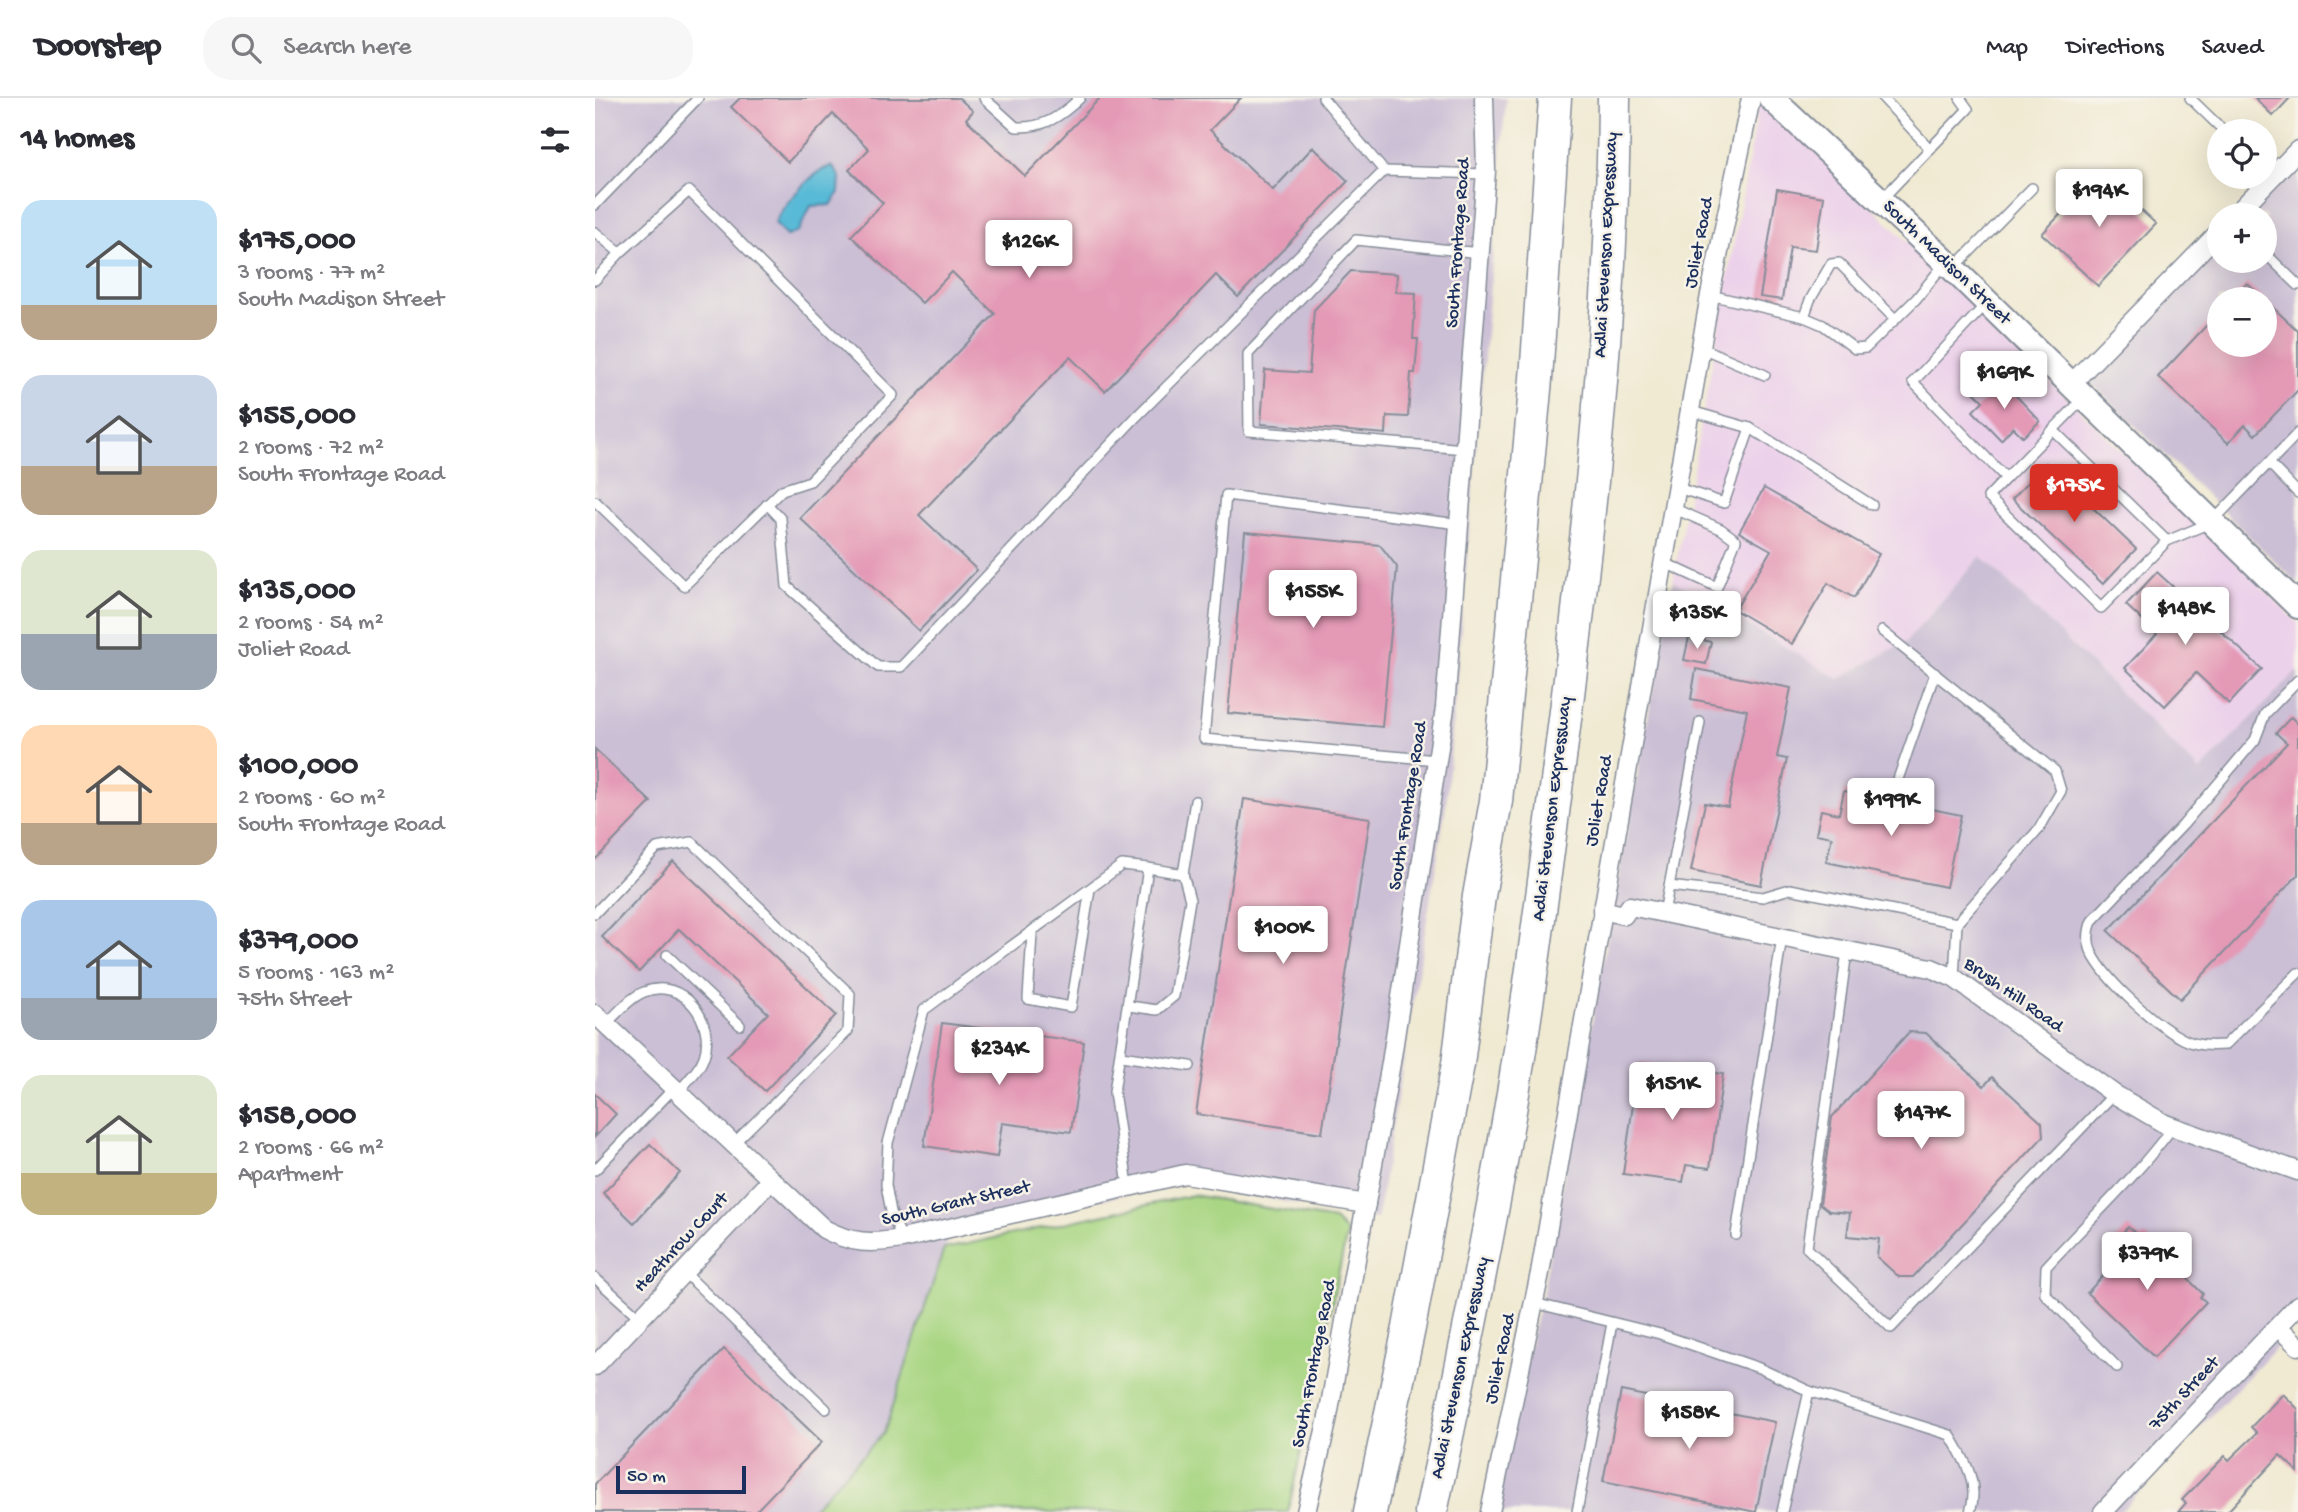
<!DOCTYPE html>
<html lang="en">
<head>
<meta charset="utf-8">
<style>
	body { margin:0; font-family:"Gochi Hand",sans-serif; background:#f7f7f7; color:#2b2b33; height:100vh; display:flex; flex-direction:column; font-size:26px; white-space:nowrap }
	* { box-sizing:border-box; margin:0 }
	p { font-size:23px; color:#7c7c81 }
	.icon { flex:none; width:38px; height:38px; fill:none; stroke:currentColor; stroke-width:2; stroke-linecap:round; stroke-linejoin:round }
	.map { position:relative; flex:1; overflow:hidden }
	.side { display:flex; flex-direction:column; background:#fff; width:595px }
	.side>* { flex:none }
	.buttons { position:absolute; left:1612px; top:21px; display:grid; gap:14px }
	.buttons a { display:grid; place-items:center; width:70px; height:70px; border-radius:50%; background:#fff; box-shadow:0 7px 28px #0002; font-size:35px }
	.scale { position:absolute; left:21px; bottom:18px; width:130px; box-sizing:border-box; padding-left:7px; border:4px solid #1b2f5e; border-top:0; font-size:19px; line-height:24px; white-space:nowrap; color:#1b2f5e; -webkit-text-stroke:5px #f7f3e8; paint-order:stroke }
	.price { position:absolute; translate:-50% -60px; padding:0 16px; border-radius:7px; background:#fff; color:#222; font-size:23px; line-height:46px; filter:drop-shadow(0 2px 4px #0008) }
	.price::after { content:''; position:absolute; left:50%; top:42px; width:21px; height:16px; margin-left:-10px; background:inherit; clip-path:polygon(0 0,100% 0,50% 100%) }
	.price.selected { background:#d93025; color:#fff }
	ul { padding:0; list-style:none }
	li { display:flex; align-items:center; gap:21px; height:175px; padding:0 21px }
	li span { display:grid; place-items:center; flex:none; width:196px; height:140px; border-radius:21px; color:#555 }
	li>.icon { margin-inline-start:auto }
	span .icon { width:84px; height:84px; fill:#fffc; stroke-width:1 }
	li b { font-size:30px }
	h2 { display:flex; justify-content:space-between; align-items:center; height:84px; padding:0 21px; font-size:30px }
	header { display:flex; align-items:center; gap:42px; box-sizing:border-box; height:98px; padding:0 35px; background:#fff; border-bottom:2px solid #e1e1e2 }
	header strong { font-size:33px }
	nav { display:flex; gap:38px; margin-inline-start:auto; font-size:24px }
	.search { width:490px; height:63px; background:#f7f7f7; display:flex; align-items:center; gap:18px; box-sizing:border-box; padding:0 24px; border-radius:28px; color:#7c7c81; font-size:26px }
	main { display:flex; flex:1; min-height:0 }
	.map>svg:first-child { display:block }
</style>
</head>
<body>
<header>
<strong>Doorstep</strong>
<div class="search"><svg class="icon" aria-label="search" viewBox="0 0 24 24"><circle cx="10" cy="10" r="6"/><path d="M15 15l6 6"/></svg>Search here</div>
<nav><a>Map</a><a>Directions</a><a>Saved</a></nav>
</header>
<main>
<section class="side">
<h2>14 homes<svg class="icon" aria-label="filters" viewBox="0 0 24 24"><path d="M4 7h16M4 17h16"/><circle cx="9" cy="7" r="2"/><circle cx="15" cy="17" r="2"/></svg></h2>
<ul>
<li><span style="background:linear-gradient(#bfe0f5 75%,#b9a48a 0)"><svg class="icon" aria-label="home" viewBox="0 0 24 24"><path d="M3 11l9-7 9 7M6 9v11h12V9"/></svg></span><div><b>$175,000</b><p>3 rooms · 77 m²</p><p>South Madison Street</p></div></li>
<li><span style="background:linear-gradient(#c9d6e8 65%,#b9a48a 0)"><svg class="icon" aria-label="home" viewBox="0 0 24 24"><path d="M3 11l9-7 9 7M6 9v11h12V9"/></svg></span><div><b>$155,000</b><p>2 rooms · 72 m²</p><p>South Frontage Road</p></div></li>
<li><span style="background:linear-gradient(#dfe7d0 60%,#9aa5b1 0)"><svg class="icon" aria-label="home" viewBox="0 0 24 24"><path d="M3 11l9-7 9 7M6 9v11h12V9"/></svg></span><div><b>$135,000</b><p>2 rooms · 54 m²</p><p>Joliet Road</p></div></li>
<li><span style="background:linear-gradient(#ffd9b3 70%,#b9a48a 0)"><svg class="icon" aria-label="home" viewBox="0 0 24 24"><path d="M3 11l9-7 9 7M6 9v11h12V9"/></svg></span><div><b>$100,000</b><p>2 rooms · 60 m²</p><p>South Frontage Road</p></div></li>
<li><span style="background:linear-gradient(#a9c7e8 70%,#9aa5b1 0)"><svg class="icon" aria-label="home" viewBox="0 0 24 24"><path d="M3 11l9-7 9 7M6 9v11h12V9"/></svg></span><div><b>$379,000</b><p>5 rooms · 163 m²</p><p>75th Street</p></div></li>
<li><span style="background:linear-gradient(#dfe7d0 70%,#c2b280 0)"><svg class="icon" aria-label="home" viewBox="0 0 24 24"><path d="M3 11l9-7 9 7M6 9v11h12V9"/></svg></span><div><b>$158,000</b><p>2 rooms · 66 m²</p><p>Apartment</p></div></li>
</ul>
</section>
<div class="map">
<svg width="1703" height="1414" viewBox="0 0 1703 1414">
	<rect width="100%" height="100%" fill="#f7f3e8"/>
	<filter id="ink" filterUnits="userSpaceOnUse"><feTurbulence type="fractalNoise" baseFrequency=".0143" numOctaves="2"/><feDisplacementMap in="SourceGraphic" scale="14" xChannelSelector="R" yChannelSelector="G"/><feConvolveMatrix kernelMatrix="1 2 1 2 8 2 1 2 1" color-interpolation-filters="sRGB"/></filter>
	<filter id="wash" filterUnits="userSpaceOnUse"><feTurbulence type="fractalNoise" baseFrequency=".00686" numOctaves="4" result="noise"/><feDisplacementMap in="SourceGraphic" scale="28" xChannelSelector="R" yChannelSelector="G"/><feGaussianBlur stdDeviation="1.57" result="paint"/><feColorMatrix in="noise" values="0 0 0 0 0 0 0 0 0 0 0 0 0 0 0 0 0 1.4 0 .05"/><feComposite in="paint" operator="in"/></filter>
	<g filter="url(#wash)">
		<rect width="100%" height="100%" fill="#f0ead3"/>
		<!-- built -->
		<path fill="#ecd1ea" d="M1165,0L1703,525V572L1605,673L1386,458L1312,543L1243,581L1078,483Z"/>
		<!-- industrial -->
		<g fill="#cbbfd5" fill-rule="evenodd">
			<path d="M0,0H911L851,707L782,1121L585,1084L355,1136L289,1335L214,1414H0Z"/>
			<path d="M1703,68V486L1494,283L1624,149V163H1670V117H1655ZM1624,201H1670V247H1624Z"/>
			<path d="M1386,458L1605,673L1703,572V1226L1525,1414H893L947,1198L1078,483L1244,581L1312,543Z"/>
		</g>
		<!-- green -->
		<path fill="#a9d683" stroke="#628270" stroke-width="2" d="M598,1097L739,1122L752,1135L693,1414H214L289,1335L349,1151Z"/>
		<!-- water -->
		<path fill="#58bad6" stroke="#3a749a" stroke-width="2" d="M237,68L245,79L244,94L236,107L216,108L203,134L191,138L180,125C186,108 219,72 237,68Z"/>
		<g id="blocks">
			<!-- building -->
			<g fill="#e499b5">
				<path d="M145,0H364L378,13L371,21L430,78L505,0H646L615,32L678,92L718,49L753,83L643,199L621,177L510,293L475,259L324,417L382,472L324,533L205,420L400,216L357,174L327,205L256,138L288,105L254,72L274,51L238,16L193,64L136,9Z"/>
				<path d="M1660,0H1695L1678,18Z"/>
				<path d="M1505,74L1561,126L1503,188L1447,136Z"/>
				<path d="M1182,91L1229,99L1221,152L1195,149L1187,202L1165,199Z"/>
				<path d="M756,173L802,176L801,194L821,195L818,241H823L820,275H816L813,319L792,318L791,336L666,326L670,272L714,275L719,212Z"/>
				<path d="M1652,185L1703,233V292L1660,337L1650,327L1633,345L1563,279L1624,214V247H1670V201H1637Z"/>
				<path d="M1388,283L1399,295L1409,285L1445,323L1428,339L1418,329L1406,342L1378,313L1388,303L1378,293Z"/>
				<path d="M1451,365L1541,451L1508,486L1417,401Z"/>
				<path d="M1169,390L1284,456L1259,500L1233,485L1197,546L1140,512L1176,452L1144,434Z"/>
				<path d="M650,434L785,447L802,469L787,629L633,615Z"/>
				<path d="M1562,474L1667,571L1634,606L1601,575L1570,608L1530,570L1562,536L1531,507Z"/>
				<path d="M1094,539L1116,544L1111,566L1089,562Z"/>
				<path d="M1101,571L1196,590L1182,659L1192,661L1166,787L1096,773L1110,705L1133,709L1152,612L1096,601Z"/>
				<path d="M1696,619L1703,626V777L1585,901L1513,833L1692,645L1681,635Z"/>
				<path d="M0,651L56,704L0,762Z"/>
				<path d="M1249,693L1366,717L1351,789L1231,764L1237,739L1221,736L1226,712L1244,716Z"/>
				<path d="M649,701L775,720L727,1035L601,1016Z"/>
				<path d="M78,763L241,917L170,993L132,958L173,915L84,831L44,874L7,839Z"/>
				<path d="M347,925L489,944L476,1034L407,1025L402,1059L329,1048Z"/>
				<path d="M1314,934L1331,935L1389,988L1397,979L1447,1025L1448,1039L1318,1179H1304L1282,1159L1284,1141L1252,1138L1255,1115L1234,1113L1225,1106L1237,1019Z"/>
				<path d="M1044,965L1128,976L1115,1070L1091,1067L1088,1084L1028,1076Z"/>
				<path d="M0,996L21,1016L0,1039Z"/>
				<path d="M55,1046L85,1075L39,1125L8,1095Z"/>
				<path d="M1533,1129L1547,1141L1550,1138L1560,1147L1562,1144L1596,1177L1592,1180L1608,1196L1605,1199L1611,1204L1559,1259L1492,1195L1525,1160L1514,1149Z"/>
				<path d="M129,1251L227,1344L160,1414H0V1386Z"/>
				<path d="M1026,1293L1180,1324L1161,1414L1008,1383Z"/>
				<path d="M1688,1296L1703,1311V1374L1685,1357L1632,1414H1583L1591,1405L1587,1402L1630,1358L1634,1362L1662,1335L1656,1329Z"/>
			</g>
		</g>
	</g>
	<g filter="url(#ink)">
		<use href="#blocks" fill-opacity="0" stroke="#868c98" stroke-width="2"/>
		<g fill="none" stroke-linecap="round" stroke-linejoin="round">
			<defs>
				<g id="lane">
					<path d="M389,0L421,29C449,30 465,19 485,0"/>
					<path d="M728,0L789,73"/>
					<path d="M1288,0L1335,51"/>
					<path d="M1595,0L1629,33"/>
					<path d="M1287,101L1373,11L1365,0"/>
					<path d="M0,107L103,0"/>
					<path d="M0,134L25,155L0,182"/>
					<path d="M1670,155L1703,187"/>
					<path d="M1360,169L1437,90"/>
					<path d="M1115,197L1209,219L1228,227L1260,251L1271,250L1321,201L1350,165"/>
					<path d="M1391,206L1318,284L1411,380L1489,300"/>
					<path d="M1209,219L1215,202L1236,166L1244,165L1300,221"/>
					<path d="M1107,250L1170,277"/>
					<path d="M1096,313L1155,330L1277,407"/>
					<path d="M870,351L654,333L653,256L761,142L885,155"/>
					<path d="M1674,365L1703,395"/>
					<path d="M1411,380L1393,399L1506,510L1572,443L1458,332"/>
					<path d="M1083,390L1129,405L1155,330"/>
					<path d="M0,403L89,488L187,392L215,383L298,297L94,93L25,155"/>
					<path d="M172,406L186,421L192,488L283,569H306L541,319L789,73L891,76"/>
					<path d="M1572,443L1617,424L1703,335"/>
					<path d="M1070,465L1122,489L1141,442L1126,431L1080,411"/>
					<path d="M1287,533L1460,673L1466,693L1444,731L1362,825"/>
					<path d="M1703,582L1670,616L1660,642L1588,727L1497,823C1493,833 1492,844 1497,855C1511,883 1559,926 1588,941C1602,948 1615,948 1630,947L1703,875"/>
					<path d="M842,662L609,641L631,397L864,426"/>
					<path d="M1302,684L1340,575"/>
					<path d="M588,776L600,703"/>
					<path d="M1074,788L1168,799L1195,791L1362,825L1359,880"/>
					<path d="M0,815L62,750L97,744L255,896L253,933L138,1046"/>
					<path d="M1069,815L1105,624"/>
					<path d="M437,836L433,901L476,909L495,791"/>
					<path d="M1252,853L1212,1150L1296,1230L1519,996"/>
					<path d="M72,857L145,927"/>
					<path d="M534,908L562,912L579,898L595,802L588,776L553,770"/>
					<path d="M11,926C22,916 34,900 49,894C88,878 121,924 109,959C104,973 92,983 83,994"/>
					<path d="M526,958L595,968"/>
					<path d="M0,1072L79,990"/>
					<path d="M1141,1137L1187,839"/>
					<path d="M307,1141L296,1114L291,1087L293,1045L329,912L527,767L553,770L519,994L533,1087"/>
					<path d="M89,1174L231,1311"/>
					<path d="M0,1180L45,1220"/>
					<path d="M939,1205L1065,1236L1164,1270L1214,1293L1355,1337C1369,1361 1385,1385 1375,1414"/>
					<path d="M1522,1269L1450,1196L1451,1169C1493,1123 1540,1080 1577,1030"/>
					<path d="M982,1414L1017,1225"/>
					<path d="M1187,1414L1214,1293"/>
				</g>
				<g id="street">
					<path d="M1640,117L1703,52"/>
					<path d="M1476,286L1624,134"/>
					<path d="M1007,812L1029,817L1035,808L1336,870L1359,880L1519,996L1570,1026L1703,1073"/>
					<path d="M0,916L229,1131C257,1146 276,1146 307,1141L590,1076L771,1106"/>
					<path d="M1683,1229L1703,1248"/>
					<path d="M0,1268L176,1082"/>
					<path d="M711,1414L732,1324L796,965L850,610L891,73L889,0"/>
					<path d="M895,1414L945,1175L1115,197L1156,0"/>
					<path d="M1508,1414L1703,1207"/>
				</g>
				<path id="secondary" d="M1176,0L1351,164L1703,508"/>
				<g id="highway">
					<path d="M775,1414L814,1230L863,966L884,798L901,703L941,281L960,0"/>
					<path d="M836,1414C867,1269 897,1124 921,977C940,862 954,745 969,629C995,421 1018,210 1019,0"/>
				</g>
			</defs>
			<!-- lane casing -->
			<use href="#lane" stroke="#868c98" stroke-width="12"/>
			<!-- street casing -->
			<use href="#street" stroke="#868c98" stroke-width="21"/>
			<!-- secondary casing -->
			<use href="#secondary" stroke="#868c98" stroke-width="28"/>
			<!-- highway casing -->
			<use href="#highway" stroke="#868c98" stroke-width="35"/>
			<!-- lane -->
			<use href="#lane" stroke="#fff" stroke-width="9"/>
			<!-- street -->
			<use href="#street" stroke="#fff" stroke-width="18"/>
			<!-- secondary -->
			<use href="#secondary" stroke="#fff" stroke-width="24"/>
			<!-- highway -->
			<use href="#highway" stroke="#fff" stroke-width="32"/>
		</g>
	</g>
	<g text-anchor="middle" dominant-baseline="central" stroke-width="5" stroke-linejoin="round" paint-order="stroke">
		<!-- street labels -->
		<g font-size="19" fill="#1b2f5e" stroke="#f7f3e8">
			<text transform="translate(864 145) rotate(-86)">South Frontage Road</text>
			<text transform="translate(1105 145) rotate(-79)">Joliet Road</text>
			<text transform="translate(1012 147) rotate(-87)">Adlai Stevenson Expressway</text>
			<text transform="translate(1351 165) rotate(44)">South Madison Street</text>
			<text transform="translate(1005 703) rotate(-80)">Joliet Road</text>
			<text transform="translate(814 708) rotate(-81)">South Frontage Road</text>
			<text transform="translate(958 711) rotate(-83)">Adlai Stevenson Expressway</text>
			<text transform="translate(1418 898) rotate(35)">Brush Hill Road</text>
			<text transform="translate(361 1106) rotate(-13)">South Grant Street</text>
			<text transform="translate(87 1145) rotate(-47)">Heathrow Court</text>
			<text transform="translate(906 1261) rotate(-78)">Joliet Road</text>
			<text transform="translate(720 1266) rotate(-79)">South Frontage Road</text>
			<text transform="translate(866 1270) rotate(-78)">Adlai Stevenson Expressway</text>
			<text transform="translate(1590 1296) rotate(-47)">75th Street</text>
		</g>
	</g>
</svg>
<div class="buttons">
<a><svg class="icon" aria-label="locate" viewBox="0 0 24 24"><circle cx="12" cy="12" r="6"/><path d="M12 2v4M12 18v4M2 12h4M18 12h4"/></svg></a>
<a>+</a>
<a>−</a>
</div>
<div class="scale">50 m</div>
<b class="price" style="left:1504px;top:131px">$194K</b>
<b class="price" style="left:434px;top:182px">$126K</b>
<b class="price" style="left:1409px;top:313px">$169K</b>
<b class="price selected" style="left:1479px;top:426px">$175K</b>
<b class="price" style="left:718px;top:532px">$155K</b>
<b class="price" style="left:1590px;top:549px">$148K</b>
<b class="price" style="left:1102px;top:553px">$135K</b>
<b class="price" style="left:1296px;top:740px">$199K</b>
<b class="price" style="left:688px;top:868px">$100K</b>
<b class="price" style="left:404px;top:989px">$234K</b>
<b class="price" style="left:1077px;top:1024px">$151K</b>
<b class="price" style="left:1326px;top:1053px">$147K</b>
<b class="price" style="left:1552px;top:1194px">$379K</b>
<b class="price" style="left:1094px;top:1353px">$158K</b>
</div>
</main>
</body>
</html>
